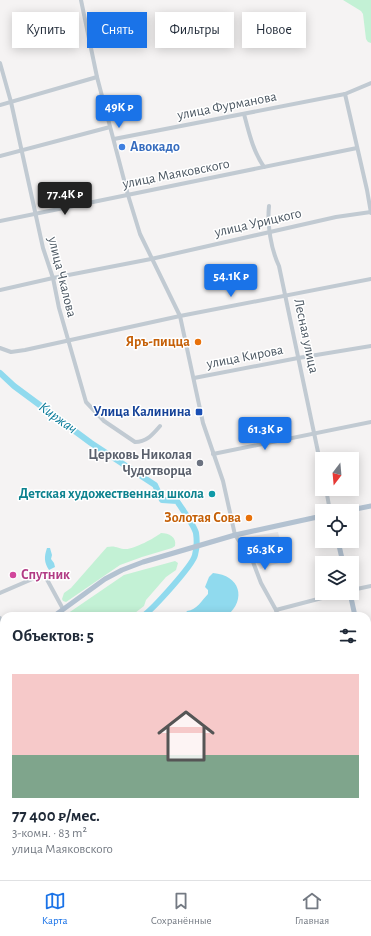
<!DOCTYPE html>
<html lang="ru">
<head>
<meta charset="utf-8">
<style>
	body { margin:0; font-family:"Alegreya Sans",sans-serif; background:#f6f6f7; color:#1f2937; height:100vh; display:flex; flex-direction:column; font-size:15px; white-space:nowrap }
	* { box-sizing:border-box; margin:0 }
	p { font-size:13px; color:#747a83 }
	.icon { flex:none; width:22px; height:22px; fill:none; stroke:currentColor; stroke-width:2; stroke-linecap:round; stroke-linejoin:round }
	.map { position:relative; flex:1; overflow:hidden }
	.panel { position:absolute; left:0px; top:612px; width:371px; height:268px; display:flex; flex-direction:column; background:#fff; border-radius:12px 12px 0 0; box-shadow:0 2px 10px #0003 }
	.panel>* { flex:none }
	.hud { position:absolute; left:12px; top:12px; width:347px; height:36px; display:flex; gap:8px }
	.needle { width:26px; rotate:196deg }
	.controls { position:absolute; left:315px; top:452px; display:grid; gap:8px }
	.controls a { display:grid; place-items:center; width:44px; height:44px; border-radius:0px; background:#fff; box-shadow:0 2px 10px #0003; font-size:20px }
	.price { position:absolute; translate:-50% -34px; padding:0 9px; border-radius:4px; background:#1a73e8; color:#fff; font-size:13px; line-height:26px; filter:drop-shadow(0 1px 2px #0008) }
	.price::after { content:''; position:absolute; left:50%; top:24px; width:12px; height:9px; margin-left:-6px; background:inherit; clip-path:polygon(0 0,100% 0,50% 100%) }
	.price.on { background:#222; color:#fff }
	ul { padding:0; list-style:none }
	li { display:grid; align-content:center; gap:8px; height:212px; padding:0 12px }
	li+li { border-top:1px solid #e0e1e3 }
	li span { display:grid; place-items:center; height:124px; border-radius:0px; color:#555 }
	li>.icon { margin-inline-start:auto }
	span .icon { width:72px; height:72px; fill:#fffc; stroke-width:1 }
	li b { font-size:17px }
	h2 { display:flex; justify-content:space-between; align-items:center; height:48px; padding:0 12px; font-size:17px }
	.chip { padding:0 14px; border-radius:0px; background:#fff; box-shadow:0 2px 10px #0003; font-size:14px; line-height:36px }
	.chip.on { background:#1a73e8; color:#fff }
	.tab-bar { display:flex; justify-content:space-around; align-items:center; height:56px; border-top:1px solid #e0e1e3; background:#fff; font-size:11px; color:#747a83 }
	.tab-bar a { display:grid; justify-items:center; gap:2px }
	.tab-bar .on { color:#1a73e8 }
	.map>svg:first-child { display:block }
</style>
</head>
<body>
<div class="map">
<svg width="371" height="880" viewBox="0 0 371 880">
	<rect width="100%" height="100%" fill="#f5f3f3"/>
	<!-- education -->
	<path fill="#e6e4e5" d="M278,532L285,561L260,569L249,549L247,537Z"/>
	<!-- green -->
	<g fill="#c3f1d5">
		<path d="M343,0H371V43L368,42L366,39L363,14L361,11Z"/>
		<path d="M161,533C169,533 177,537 175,546L172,548L142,557L120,565L66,602L63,601L62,599L64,593L71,588L107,547C116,545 118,549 126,549C134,549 155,538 161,533Z"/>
		<path d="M175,561L178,563L176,570L166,577L146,600L144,606L131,616H64L124,575Z"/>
		<path d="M3,746L4,747V846L0,850V747Z"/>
	</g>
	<!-- water -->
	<g fill="#90daee">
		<path d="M47,548H50L52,555L51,559L54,563L55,567L49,570C44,562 44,557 47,548Z"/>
		<path d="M213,573C240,575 247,599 227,616H185V614L187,611C197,610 202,600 208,594V590L205,587L209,577Z"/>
	</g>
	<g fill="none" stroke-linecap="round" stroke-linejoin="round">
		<!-- stream -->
		<path stroke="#90daee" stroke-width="1" d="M14,880L21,876"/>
		<!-- river -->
		<g stroke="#90daee" stroke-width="6">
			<path d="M0,373L14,386L91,443L155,485L162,500L177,501C182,509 194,525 196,533C197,540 197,548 195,555C193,565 153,609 143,616"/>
			<path d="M0,736L4,733"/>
		</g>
		<!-- minor -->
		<g stroke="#c1cad2" stroke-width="4">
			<path d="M81,0L97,77L128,195L140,234L180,316L203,423L223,481L235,535L253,562L261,583L276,610L278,616"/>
			<path d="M0,63L11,102L43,248L53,278L59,308L86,402L104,421L135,442C147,442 153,434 160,426"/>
			<path d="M345,94L367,190L371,213"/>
			<path d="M0,105L97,77"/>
			<path d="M244,114C249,133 253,151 264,167"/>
			<path d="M114,139L345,94L371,83"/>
			<path d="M0,156L110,127"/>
			<path d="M269,206C267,225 271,249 279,266L322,471"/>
			<path d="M0,221L357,148"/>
			<path d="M0,290L53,278L151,259L336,217L371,212"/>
			<path d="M0,348L11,352L25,350L180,316L371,279"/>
			<path d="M194,378L298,358L371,346"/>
			<path d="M213,454L371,422"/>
			<path d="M326,489L330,511"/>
			<path d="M352,590L371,586"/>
			<path d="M0,593L44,574L63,609"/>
			<path d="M276,610L341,593"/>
			<path d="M0,618L4,638"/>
			<path d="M367,864L371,863"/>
			<path d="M278,876L280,880"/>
			<path d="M290,880L308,876"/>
		</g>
		<!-- major -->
		<g stroke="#b3c2d1" stroke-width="5">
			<path d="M346,511L371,506"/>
			<path d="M338,541L343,563"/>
			<path d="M350,593L355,616"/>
			<path d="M54,616L105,579L122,570L143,562L235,535L322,516"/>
			<path d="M0,657L4,654"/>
			<path d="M367,669L371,687"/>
			<path d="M367,746L371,745"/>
			<path d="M367,805L371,804"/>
			<path d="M219,880L223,876"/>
		</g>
	</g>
	<!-- markers -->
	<circle fill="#3f7fe0" stroke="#fff" stroke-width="1.5" cx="122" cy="147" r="4"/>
	<g fill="#e8710a" stroke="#fff" stroke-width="1.5">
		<circle cx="198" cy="342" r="4"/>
		<circle cx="249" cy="518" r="4"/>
	</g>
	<rect fill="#1a4fb4" stroke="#fff" stroke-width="1.5" x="195" y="408" width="8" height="8" rx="2"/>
	<circle fill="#6b7280" stroke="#fff" stroke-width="1.5" cx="200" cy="463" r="4"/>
	<circle fill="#0f9aa8" stroke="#fff" stroke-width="1.5" cx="212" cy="494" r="4"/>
	<circle fill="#d1479c" stroke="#fff" stroke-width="1.5" cx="13" cy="575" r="4"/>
	<g text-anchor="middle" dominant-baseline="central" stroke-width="3" stroke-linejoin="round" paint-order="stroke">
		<!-- street labels -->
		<g font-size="14" fill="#4a5661" stroke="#fff">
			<text transform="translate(227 106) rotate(-11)">улица Фурманова</text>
			<text transform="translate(176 174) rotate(-11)">улица Маяковского</text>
			<text transform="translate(258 223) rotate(-13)">улица Урицкого</text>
			<text transform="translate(62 277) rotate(76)">улица Чкалова</text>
			<text transform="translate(306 336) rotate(78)">Лесная улица</text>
			<text transform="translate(245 357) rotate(-11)">улица Кирова</text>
		</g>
		<!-- shop labels -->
		<g font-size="14" font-weight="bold" fill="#366cbe" stroke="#fff" text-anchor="start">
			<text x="130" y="147">Авокадо</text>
		</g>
		<!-- food labels -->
		<g font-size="14" font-weight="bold" fill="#c56008" stroke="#fff" text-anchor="end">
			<text x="190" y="342">Яръ-пицца</text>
			<text x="241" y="518">Золотая Сова</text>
		</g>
		<!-- transit labels -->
		<g font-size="14" font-weight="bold" fill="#164399" stroke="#fff" text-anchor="end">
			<text x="191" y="412">Улица Калинина</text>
		</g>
		<!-- worship labels -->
		<g font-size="14" font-weight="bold" fill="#5b616d" stroke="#fff" text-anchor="end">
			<text x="192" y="455">Церковь Николая<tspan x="192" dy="16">Чудотворца</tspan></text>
		</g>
		<!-- culture labels -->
		<g font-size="14" font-weight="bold" fill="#0d838f" stroke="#fff" text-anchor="end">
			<text x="204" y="494">Детская художественная школа</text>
		</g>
		<!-- hotel labels -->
		<g font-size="14" font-weight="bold" fill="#b23c85" stroke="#fff" text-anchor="start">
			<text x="21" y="575">Спутник</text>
		</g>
		<!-- water labels -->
		<g font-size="15" font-style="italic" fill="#0c7c9b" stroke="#fff">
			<text transform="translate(58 418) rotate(36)">Киржач</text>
		</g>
	</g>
</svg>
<div class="controls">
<a><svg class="needle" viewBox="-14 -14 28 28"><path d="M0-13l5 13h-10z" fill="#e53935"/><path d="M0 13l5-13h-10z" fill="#747a83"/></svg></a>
<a><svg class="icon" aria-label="locate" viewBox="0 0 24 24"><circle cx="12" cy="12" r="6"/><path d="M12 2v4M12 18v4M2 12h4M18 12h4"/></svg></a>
<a><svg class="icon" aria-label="layers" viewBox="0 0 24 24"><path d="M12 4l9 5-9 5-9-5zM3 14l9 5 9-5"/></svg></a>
</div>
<b class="price" style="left:119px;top:129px">49K ₽</b>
<b class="price on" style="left:65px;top:216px">77.4K ₽</b>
<b class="price" style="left:231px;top:298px">54.1K ₽</b>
<b class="price" style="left:265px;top:451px">61.3K ₽</b>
<b class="price" style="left:265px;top:571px">56.3K ₽</b>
<div class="hud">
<a class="chip">Купить</a>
<a class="chip on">Снять</a>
<a class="chip">Фильтры</a>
<a class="chip">Новое</a>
</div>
<section class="panel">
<h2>Объектов: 5<svg class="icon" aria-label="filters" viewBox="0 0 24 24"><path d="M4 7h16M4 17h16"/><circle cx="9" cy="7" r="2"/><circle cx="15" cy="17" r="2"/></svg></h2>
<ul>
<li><span style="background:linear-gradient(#f6c9c9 65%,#7fa58c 0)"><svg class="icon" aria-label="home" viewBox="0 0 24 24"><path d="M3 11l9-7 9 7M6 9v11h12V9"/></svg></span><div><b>77 400 ₽/мес.</b><p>3-комн. · 83 m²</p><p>улица Маяковского</p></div></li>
</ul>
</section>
</div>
<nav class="tab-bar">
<a class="on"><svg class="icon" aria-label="map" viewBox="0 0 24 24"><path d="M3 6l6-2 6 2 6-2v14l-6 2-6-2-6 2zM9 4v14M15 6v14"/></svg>Карта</a>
<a><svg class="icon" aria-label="saved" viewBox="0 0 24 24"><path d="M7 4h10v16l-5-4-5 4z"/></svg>Сохранённые</a>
<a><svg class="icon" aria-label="home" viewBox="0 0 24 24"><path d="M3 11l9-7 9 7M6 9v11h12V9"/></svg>Главная</a>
</nav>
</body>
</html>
